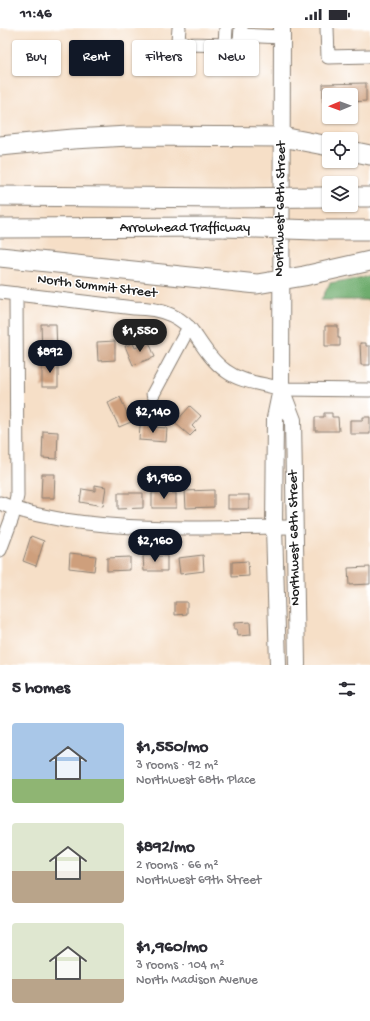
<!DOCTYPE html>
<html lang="en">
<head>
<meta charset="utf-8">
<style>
	body { margin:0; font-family:"Gochi Hand",sans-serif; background:#f2f2f3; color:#2b2b33; height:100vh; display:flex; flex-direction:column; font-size:15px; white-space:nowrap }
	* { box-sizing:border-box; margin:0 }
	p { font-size:13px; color:#7c7c81 }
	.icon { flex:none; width:22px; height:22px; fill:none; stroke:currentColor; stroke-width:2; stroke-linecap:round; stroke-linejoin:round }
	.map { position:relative; height:637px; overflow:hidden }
	.panel { display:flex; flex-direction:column; background:#fff; flex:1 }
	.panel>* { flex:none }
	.banner { position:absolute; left:12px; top:12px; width:346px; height:36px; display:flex; gap:8px }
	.needle { width:26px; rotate:269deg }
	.tools { position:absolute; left:322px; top:60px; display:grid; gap:8px }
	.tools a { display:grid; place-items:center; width:36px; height:36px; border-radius:4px; background:#fff; box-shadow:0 1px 3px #0004; font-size:20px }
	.price { position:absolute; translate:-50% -34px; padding:0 9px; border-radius:14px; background:#111827; color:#fff; font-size:13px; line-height:26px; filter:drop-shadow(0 1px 2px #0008) }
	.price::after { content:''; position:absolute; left:50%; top:24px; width:12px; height:9px; margin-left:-6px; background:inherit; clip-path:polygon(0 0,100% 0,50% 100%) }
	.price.current { background:#222; color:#fff }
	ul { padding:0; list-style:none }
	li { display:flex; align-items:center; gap:12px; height:100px; padding:0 12px }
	li span { display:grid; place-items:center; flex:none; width:112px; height:80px; border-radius:4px; color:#555 }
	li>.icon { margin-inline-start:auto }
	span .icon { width:48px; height:48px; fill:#fffc; stroke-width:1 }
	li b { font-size:17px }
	h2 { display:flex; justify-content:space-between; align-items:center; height:48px; padding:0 12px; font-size:17px }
	.tag { padding:0 14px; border-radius:4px; background:#fff; box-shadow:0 1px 3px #0004; font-size:14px; line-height:36px }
	.tag.current { background:#111827; color:#fff }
	.status { display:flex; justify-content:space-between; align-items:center; height:28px; padding:0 20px; background:#fff; direction:ltr }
	.status svg { height:11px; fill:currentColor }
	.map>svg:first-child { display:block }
</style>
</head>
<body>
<div class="status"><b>11:46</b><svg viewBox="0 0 49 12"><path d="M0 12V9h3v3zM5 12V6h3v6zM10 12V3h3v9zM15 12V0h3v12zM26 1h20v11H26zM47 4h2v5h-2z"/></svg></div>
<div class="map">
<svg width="370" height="637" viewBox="0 0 370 637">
	<rect width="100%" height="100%" fill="#fff"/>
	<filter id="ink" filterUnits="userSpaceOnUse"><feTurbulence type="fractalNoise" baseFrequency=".025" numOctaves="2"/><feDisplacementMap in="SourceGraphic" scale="8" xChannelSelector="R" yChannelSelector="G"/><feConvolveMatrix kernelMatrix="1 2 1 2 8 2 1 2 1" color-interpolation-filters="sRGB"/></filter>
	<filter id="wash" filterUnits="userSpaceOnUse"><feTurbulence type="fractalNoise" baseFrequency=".012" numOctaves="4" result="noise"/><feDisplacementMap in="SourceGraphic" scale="16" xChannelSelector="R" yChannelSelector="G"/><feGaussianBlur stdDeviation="0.9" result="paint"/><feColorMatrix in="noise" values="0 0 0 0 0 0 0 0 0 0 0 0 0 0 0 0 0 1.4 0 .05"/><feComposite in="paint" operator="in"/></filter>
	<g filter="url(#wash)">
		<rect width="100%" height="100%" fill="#f6dfc7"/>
		<!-- forest -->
		<path fill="#6eac6d" stroke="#456444" d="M370,248V272H321L330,255Z"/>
		<g id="blocks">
			<!-- building -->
			<g fill="#ce9f7b">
				<path d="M366,55V73L351,74V67H329V74H323V56Z"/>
				<path d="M41,296H56L57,325L42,326Z"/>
				<path d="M325,298H338V310H340V318H325Z"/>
				<path d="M115,313V332L98,333L97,314Z"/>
				<path d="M149,314L155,329L133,337L125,318L133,315L135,320Z"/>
				<path d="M360,315H366V318H370V337H361Z"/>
				<rect x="42" y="333" width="16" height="26"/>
				<path d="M120,369L131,394L119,399L108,375Z"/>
				<path d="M190,378L201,388L192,398L196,402L190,408L175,395Z"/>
				<path d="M324,385H332V389H338L339,403H315V389H324Z"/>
				<path d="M363,389H370V406H350V392H363Z"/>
				<path d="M140,398L167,400L166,414L139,412Z"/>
				<path d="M43,403L58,404L57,431L42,430Z"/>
				<path d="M42,446H55L54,470H41Z"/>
				<path d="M95,457L106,459L103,478L80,474L82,461L95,463Z"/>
				<path d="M214,462V479L186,480L185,463Z"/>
				<path d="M118,465H143V480L118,481Z"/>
				<rect x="152" y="465" width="24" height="15"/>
				<rect x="228" y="467" width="21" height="14"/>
				<path d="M31,508L44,513L36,538L23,533Z"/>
				<path d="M70,525L96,528L94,543L69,540Z"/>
				<path d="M203,527L204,543L180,546L178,530Z"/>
				<path d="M143,528H167V543H144Z"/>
				<path d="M130,529V542L107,543V530Z"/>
				<path d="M248,533L249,548L232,549V534Z"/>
				<path d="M370,539V556L349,557L348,540Z"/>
				<path d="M175,574H187V586L175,587Z"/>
				<path d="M250,594L251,607L238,608L237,601H234V595Z"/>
			</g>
		</g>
	</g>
	<g filter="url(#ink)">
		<use href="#blocks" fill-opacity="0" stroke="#897e72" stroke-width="1"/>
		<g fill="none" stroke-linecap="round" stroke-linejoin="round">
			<defs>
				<g id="minor">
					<path d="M179,0L178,12L187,16L230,17L235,16L240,13L241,0"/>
					<path d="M327,0L328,29L370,28"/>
					<path d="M241,7L282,9"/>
					<path d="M225,16L226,0"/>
					<path d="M0,264L134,280C158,280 182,287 196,308C204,320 213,334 226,343C242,355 262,355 281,361L370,362"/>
					<path d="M153,366L189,299"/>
					<path d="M0,475C21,484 42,488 64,492C140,504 219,499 295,499"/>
					<path d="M0,522L12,490L17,468L16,266"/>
				</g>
				<g id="major">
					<path d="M281,361L293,392L297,637"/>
					<path d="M278,637L274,499L275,390L281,361L282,0"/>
				</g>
				<g id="highway">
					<path d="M0,118L73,111L129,108L282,109L329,118"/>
					<path d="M351,123L370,127"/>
					<path d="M0,168L228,170"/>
					<path d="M351,169H370"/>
					<path d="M0,200L225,199"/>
					<path d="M316,202H370"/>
					<path d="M0,229L257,256L304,248L370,233"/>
				</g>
			</defs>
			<!-- minor casing -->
			<use href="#minor" stroke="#897e72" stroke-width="15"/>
			<!-- major casing -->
			<use href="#major" stroke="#897e72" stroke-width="18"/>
			<!-- highway casing -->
			<use href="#highway" stroke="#897e72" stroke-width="21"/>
			<!-- minor -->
			<use href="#minor" stroke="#fff" stroke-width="13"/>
			<!-- major -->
			<use href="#major" stroke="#fff" stroke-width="16"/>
			<!-- highway -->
			<use href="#highway" stroke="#fff" stroke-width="19"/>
			<defs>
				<g id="highway-bridge">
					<path d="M228,170L323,169"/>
					<path d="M225,199L316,202"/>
				</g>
			</defs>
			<!-- highway-bridge casing -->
			<use href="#highway-bridge" stroke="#897e72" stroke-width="21" stroke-linecap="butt"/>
			<!-- highway-bridge -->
			<use href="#highway-bridge" stroke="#fff" stroke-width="19"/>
		</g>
	</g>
	<g text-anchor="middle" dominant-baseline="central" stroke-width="3" stroke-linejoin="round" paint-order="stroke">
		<!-- street labels -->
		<g font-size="14" fill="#1c1c1c" stroke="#fff">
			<text transform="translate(281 181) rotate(-89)">Northwest 68th Street</text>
			<text x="185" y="200">Arrowhead Trafficway</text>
			<text transform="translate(97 259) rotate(7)">North Summit Street</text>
			<text transform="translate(295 510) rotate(-91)">Northwest 68th Street</text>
		</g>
	</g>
</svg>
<div class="tools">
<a><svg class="needle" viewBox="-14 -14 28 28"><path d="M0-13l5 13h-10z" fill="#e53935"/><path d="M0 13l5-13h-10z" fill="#7c7c81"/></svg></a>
<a><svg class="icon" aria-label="locate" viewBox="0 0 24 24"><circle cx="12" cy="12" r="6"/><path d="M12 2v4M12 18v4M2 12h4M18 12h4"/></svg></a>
<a><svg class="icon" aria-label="layers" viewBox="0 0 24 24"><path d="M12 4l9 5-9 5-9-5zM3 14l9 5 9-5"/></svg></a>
</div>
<b class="price current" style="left:140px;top:325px">$1,550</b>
<b class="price" style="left:50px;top:346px">$892</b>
<b class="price" style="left:153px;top:406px">$2,140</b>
<b class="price" style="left:164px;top:472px">$1,960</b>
<b class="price" style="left:155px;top:535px">$2,160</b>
<div class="banner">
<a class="tag">Buy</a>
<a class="tag current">Rent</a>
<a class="tag">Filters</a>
<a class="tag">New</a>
</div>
</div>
<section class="panel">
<h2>5 homes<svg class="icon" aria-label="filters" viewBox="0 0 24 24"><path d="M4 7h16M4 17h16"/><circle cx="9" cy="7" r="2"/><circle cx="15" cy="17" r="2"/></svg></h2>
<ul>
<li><span style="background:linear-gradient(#a9c7e8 70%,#8fb573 0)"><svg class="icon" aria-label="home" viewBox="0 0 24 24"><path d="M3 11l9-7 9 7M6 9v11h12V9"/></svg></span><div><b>$1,550/mo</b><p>3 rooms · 92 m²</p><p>Northwest 68th Place</p></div></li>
<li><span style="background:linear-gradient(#dfe7d0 60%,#b9a48a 0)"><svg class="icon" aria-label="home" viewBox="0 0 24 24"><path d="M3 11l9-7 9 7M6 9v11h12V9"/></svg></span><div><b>$892/mo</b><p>2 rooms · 66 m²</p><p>Northwest 69th Street</p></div></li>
<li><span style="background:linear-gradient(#dfe7d0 70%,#b9a48a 0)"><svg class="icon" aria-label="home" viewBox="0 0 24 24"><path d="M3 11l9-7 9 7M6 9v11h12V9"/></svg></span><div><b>$1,960/mo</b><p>3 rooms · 104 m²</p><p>North Madison Avenue</p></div></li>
</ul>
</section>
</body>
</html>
